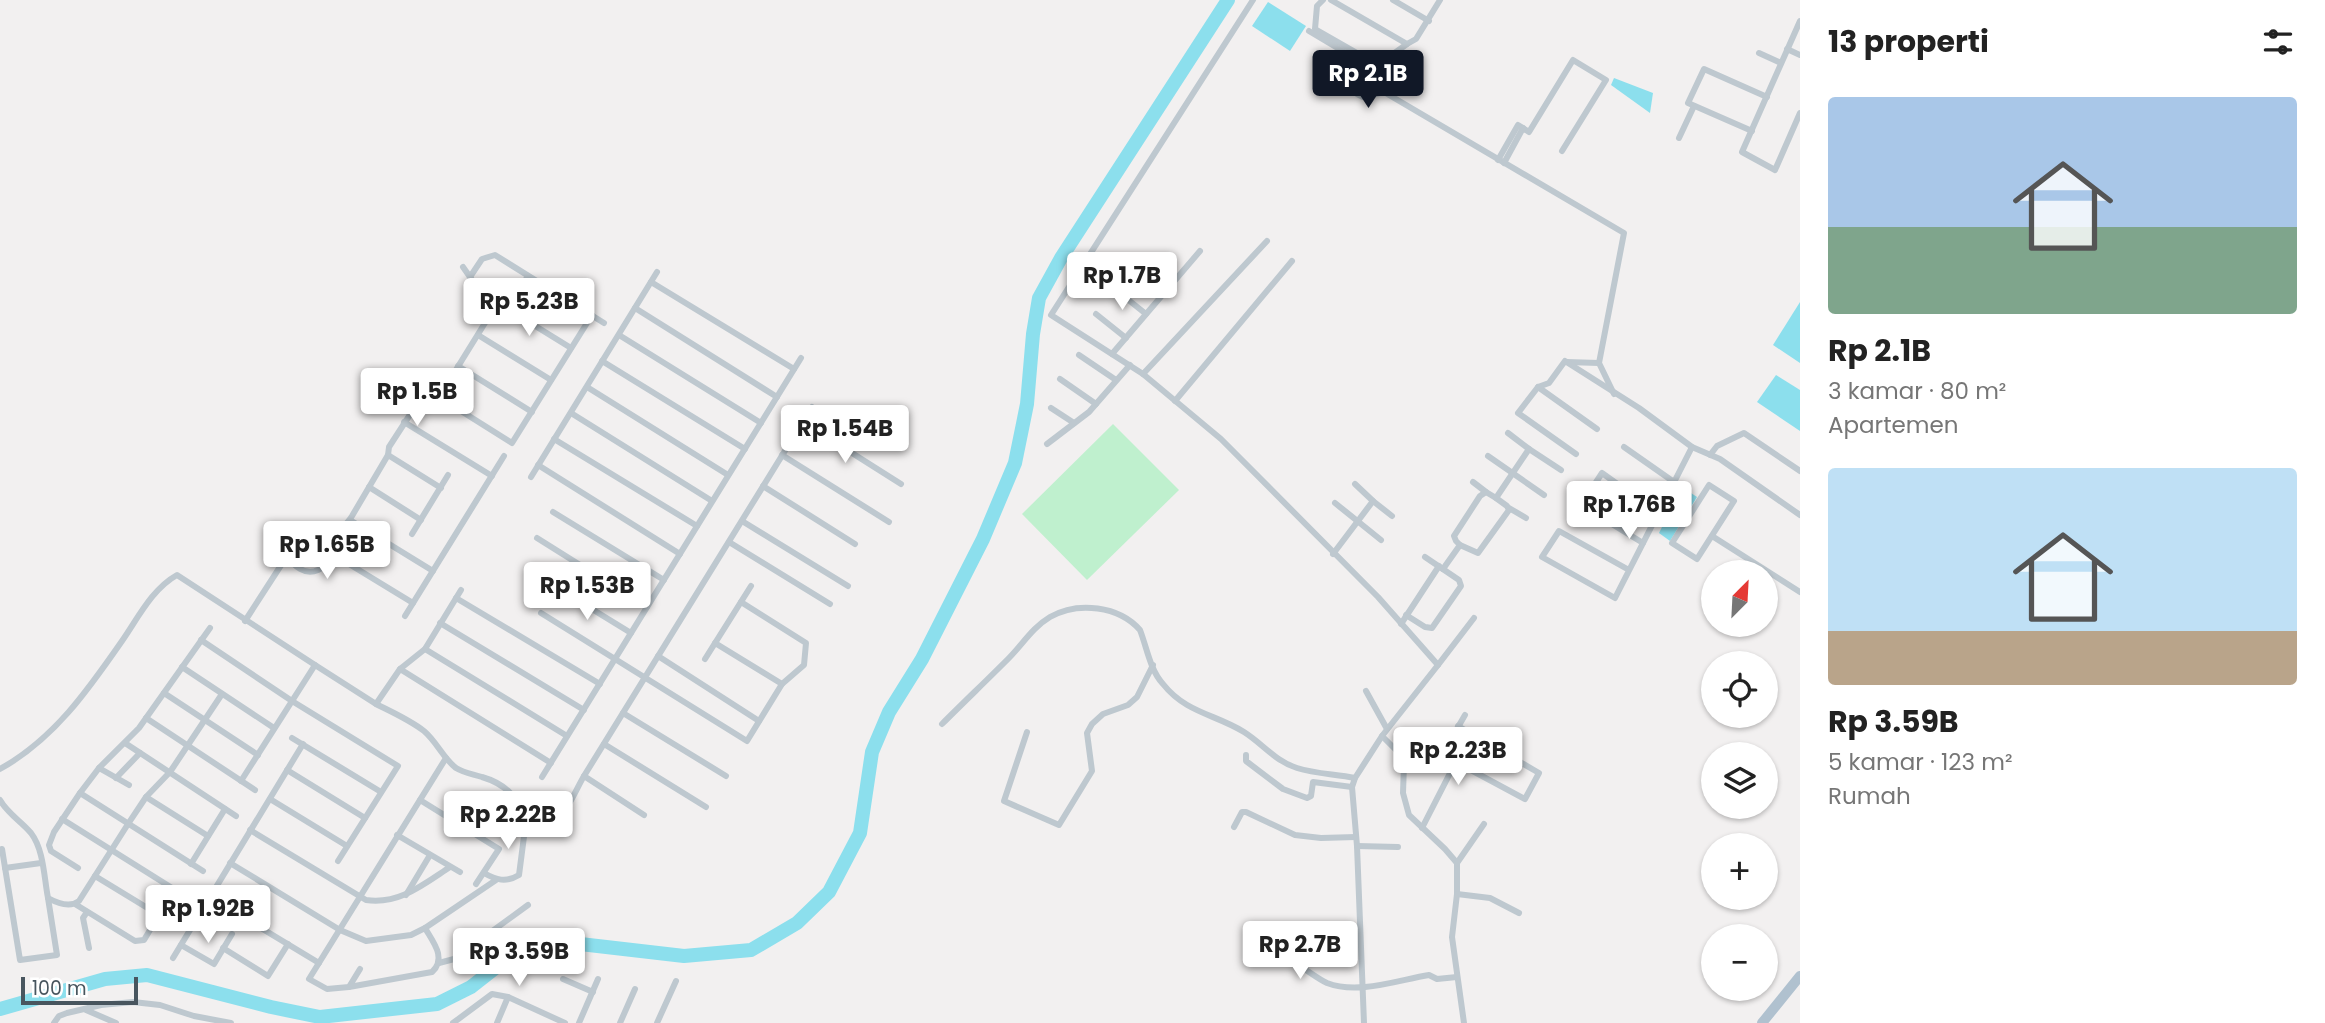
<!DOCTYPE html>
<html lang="id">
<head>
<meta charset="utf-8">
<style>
	body { margin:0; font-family:Poppins,sans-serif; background:#f2f2f2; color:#222; height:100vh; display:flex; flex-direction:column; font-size:26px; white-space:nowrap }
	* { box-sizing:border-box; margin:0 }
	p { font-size:23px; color:#767676 }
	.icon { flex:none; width:38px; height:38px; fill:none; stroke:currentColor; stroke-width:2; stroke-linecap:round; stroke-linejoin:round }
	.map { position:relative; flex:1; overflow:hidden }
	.drawer { display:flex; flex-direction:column; background:#fff; width:525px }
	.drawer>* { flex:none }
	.needle { width:46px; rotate:24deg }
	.controls { position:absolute; left:1701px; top:560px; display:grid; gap:14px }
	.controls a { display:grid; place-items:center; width:77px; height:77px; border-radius:50%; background:#fff; box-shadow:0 2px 5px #0004; font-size:35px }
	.scale { position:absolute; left:21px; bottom:18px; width:117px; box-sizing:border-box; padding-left:7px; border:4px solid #48555e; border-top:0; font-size:19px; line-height:24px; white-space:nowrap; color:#48555e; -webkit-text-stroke:5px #fff; paint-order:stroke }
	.price { position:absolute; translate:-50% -60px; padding:0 16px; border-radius:7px; background:#fff; color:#222; font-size:23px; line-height:46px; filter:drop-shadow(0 2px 4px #0008) }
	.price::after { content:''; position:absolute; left:50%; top:42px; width:21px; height:16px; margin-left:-10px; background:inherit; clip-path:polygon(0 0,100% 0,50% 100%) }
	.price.on { background:#111827; color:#fff }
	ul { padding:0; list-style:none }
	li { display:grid; align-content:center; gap:14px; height:371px; padding:0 28px }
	li span { display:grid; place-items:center; height:217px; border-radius:7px; color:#555 }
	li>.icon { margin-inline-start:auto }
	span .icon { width:126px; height:126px; fill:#fffc; stroke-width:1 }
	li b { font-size:30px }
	h2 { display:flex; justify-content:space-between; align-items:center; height:84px; padding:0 28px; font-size:30px }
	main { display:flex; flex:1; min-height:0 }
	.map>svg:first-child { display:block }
</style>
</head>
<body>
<main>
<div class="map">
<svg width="1800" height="1023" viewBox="0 0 1800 1023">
	<rect width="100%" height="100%" fill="#f2f0f0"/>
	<!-- green -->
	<path fill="#bff0ce" d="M1113,424L1179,490L1087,580L1022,514Z"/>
	<!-- water -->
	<g fill="#8cdfed">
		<path d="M1268,2L1306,26L1290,51L1252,26Z"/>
		<path d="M1614,78L1653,93L1650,113L1611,85Z"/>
		<path d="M1800,302V363L1773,345Z"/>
		<path d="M1776,375L1800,390V431L1757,402Z"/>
		<path d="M1682,487L1697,497L1670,541L1659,533Z"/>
	</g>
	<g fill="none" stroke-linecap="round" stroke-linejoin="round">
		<!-- river -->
		<path stroke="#8cdfed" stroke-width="14" d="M0,1009L105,979L147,975L271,1007L320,1017L437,1004L471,987L527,943L563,942L684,956L751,950L797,923L829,892L860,833L872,752L889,712L922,659L983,539L1015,463L1027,404L1033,334L1039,298L1061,258L1228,0"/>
		<!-- street -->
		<g stroke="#bec8cf" stroke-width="6">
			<path d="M1253,0L1051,315L1143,374L1221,439L1378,597L1438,665L1382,736L1400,754L1404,764L1403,793L1409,815L1445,849L1457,863V894L1452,937L1464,1023"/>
			<path d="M1323,0L1317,6L1315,29L1378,65L1384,92L1624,233L1599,363L1614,394"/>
			<path d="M1331,0L1407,44L1416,39L1440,0"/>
			<path d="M1393,0L1429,21"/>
			<path d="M1800,21L1742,152L1775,170L1800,113"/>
			<path d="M1309,31L1371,68"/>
			<path d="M1787,49L1800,55"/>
			<path d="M1759,53L1781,63"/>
			<path d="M1378,65L1407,44"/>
			<path d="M1373,66L1357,94L1363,97L1384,92"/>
			<path d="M1752,131L1688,103L1704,69L1767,97"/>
			<path d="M1679,138L1694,106"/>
			<path d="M1498,160L1518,125L1529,132L1573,60L1606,80L1562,151"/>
			<path d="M1504,163L1523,128"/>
			<path d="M463,267L493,310"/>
			<path d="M470,277L482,259L495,255L604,323"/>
			<path d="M651,282L794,369"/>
			<path d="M1116,290L1146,314"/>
			<path d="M509,306L511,311L571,348"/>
			<path d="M635,308L777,397"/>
			<path d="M1096,314L1126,338"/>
			<path d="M478,335L551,380"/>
			<path d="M619,335L761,423"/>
			<path d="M1112,354L1200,251"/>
			<path d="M1079,355L1116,380"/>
			<path d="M602,361L745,449"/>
			<path d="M1566,362L1599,363"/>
			<path d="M458,366L532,412"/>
			<path d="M1143,374L1267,241"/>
			<path d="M1060,379L1096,404"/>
			<path d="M587,387L728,475"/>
			<path d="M1538,387L1597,429"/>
			<path d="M441,394L493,310L509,306L528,276"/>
			<path d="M1175,401L1292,261"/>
			<path d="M1051,408L1074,423"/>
			<path d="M571,413L712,501"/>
			<path d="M404,422L492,476"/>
			<path d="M803,422L901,484"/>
			<path d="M554,439L697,526"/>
			<path d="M1047,444L1089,412L1130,365"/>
			<path d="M1624,447L1674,482"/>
			<path d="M1529,449L1561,470"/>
			<path d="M1576,454L1518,413L1538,387L1549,383L1565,361L1639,408L1692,447L1720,459L1800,515"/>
			<path d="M388,455L441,488"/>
			<path d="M782,455L889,522"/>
			<path d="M1710,455L1717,446L1744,433L1800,471"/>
			<path d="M1488,456L1544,495"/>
			<path d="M538,465L680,554"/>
			<path d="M531,477L657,272"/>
			<path d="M1473,482L1486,492"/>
			<path d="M1709,485L1734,501L1697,559L1672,543Z"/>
			<path d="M763,486L855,544"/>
			<path d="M369,487L421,520"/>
			<path d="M1585,500L1599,510L1602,518L1643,543"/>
			<path d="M1373,501L1392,516"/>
			<path d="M1335,503L1381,540"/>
			<path d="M1509,508L1526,518"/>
			<path d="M553,512L664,580"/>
			<path d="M1602,518L1580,507L1602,473L1658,513"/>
			<path d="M350,520L433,571"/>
			<path d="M742,521L848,586"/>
			<path d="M412,534L448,475"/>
			<path d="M1712,536L1800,592"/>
			<path d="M537,538L647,607"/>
			<path d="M729,542L830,604"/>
			<path d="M1460,545L1478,553L1509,510L1507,506L1496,498"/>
			<path d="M331,553L413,603"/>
			<path d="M1333,554L1373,501L1355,484"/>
			<path d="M1443,569L1460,545L1456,541L1454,536L1480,496L1486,492L1496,498L1529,449L1508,433"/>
			<path d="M1629,570L1559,531L1542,557L1615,598L1692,447"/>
			<path d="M556,587L631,633"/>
			<path d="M456,598L600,684"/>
			<path d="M541,613L747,741L782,684L804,665L806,643L741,602"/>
			<path d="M1406,615L1425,627L1432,628L1461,586L1459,580L1425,557"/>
			<path d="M405,616L504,456"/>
			<path d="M245,621L287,556C294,566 305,576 318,570C331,564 331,550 336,538C340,529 347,524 352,516C364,496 376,475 388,455L389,447L424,393L432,391L441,394L442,399L512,443L592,315"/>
			<path d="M440,623L584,710"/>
			<path d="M1401,624L1439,566"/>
			<path d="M201,640L292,701L398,766L338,861"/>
			<path d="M715,643L782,684"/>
			<path d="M425,649L567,736"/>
			<path d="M658,656L759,721"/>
			<path d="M705,659L751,586"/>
			<path d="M1438,665L1474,618"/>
			<path d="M182,667L274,728"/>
			<path d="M400,669L551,763"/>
			<path d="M1366,691L1387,729"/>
			<path d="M164,693L258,755"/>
			<path d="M376,704C392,712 410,720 424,731C437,742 443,758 456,768C464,773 473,774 482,777C506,784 519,798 526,821C533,823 541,826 548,825C563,823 576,789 584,776L812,407"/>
			<path d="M623,713L726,776"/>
			<path d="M1465,715L1454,734L1466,741"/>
			<path d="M146,718L255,790"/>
			<path d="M942,724C964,702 986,681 1008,659C1022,645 1033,627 1050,617C1078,601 1119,606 1140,630C1147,648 1150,670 1163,684C1186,713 1215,714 1244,732C1263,744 1275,761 1297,768C1316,774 1336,774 1355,778"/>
			<path d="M1027,732L1004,801L1059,825L1092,771L1087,733L1092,724L1103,714L1128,705L1137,697L1153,665"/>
			<path d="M292,738L381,792"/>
			<path d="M125,743L236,816"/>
			<path d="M604,744L706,807"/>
			<path d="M1246,755V761L1283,789L1307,798L1311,796L1313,782L1352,787"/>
			<path d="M1456,762L1525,799L1539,773L1458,726"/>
			<path d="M99,768L129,785"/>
			<path d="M0,769C54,739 88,690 122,641C138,618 152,589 177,575L315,665"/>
			<path d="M287,770L365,818"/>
			<path d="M584,776L644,815"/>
			<path d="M542,777L801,358"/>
			<path d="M116,778L140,753"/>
			<path d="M241,781L315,665L376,704L400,669L425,649L461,590"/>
			<path d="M80,793L203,871"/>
			<path d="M146,797L208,836"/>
			<path d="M270,799L347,846"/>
			<path d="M0,800C8,814 21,821 31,833C44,850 44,878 48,898C57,903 70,908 79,901L128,824L146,797L170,772L222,694"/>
			<path d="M420,800L499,849L476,884"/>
			<path d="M62,819L188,898"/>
			<path d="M1234,827L1242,812H1246L1295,835L1321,838L1356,837"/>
			<path d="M1422,828L1470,734"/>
			<path d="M250,830L366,900C399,905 424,884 450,867"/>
			<path d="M397,835L460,872"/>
			<path d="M1357,846L1398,847"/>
			<path d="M2,849L20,960L57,955L48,898"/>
			<path d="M230,863L340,930L366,941L411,935L425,928L496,880"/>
			<path d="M1457,863L1484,824"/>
			<path d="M191,864L225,809"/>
			<path d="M5,868L41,863"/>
			<path d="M78,868L51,851L49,845L54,832L80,793L99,768L139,728L210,628"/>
			<path d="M484,873C496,880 506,883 519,875L526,821"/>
			<path d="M95,876L159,915"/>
			<path d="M1457,894L1490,898L1519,913"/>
			<path d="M406,895L430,855"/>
			<path d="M210,897L319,963"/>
			<path d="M75,904L135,941L144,940L174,890"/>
			<path d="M87,912L83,918L89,948"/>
			<path d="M1251,940C1265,950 1280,955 1294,963C1305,968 1316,978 1327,983C1358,995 1398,980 1429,975L1437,979L1457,977"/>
			<path d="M181,945L214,964L232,934"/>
			<path d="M223,948L268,976L288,944"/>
			<path d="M173,958L303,744"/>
			<path d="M439,963L454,959L528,905"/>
			<path d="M360,969L349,987L327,989L309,979L446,758"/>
			<path d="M563,979L593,992"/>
			<path d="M349,987L432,972C447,958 433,942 425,928"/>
			<path d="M86,1010L116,1023"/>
			<path d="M54,1023L59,1016L67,1013L101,1005L133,1002L160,1005L194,1016L231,1023"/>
			<path d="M453,1023L492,994L508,997"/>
			<path d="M497,1023L508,997L565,1023"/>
			<path d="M579,1023L598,979"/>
			<path d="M620,1023L635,989"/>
			<path d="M657,1023L676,981"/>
			<path d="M1364,1023L1357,846L1352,787L1355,778L1382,736"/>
		</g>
		<!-- primary -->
		<path stroke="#b0c1cf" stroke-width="10" d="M1762,1023L1800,976"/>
	</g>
</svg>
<div class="controls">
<a><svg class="needle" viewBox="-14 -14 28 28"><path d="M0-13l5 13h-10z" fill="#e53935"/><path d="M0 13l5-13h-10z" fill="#767676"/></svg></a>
<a><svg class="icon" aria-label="locate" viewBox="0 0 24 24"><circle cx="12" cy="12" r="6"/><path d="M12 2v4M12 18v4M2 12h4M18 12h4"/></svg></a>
<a><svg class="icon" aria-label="layers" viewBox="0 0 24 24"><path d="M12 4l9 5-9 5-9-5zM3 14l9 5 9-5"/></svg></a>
<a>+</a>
<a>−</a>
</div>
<div class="scale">100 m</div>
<b class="price on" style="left:1368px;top:110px">Rp 2.1B</b>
<b class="price" style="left:1122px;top:312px">Rp 1.7B</b>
<b class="price" style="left:529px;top:338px">Rp 5.23B</b>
<b class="price" style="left:417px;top:428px">Rp 1.5B</b>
<b class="price" style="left:845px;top:465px">Rp 1.54B</b>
<b class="price" style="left:1629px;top:541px">Rp 1.76B</b>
<b class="price" style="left:327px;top:581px">Rp 1.65B</b>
<b class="price" style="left:587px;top:622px">Rp 1.53B</b>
<b class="price" style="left:1458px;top:787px">Rp 2.23B</b>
<b class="price" style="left:508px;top:851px">Rp 2.22B</b>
<b class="price" style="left:208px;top:945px">Rp 1.92B</b>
<b class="price" style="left:1300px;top:981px">Rp 2.7B</b>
<b class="price" style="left:519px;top:988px">Rp 3.59B</b>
</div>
<section class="drawer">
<h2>13 properti<svg class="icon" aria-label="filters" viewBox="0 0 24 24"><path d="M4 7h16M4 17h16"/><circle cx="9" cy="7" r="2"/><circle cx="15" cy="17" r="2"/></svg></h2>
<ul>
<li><span style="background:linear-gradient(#a9c7e8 60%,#7fa58c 0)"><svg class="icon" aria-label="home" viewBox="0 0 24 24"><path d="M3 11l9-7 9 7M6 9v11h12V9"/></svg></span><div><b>Rp 2.1B</b><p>3 kamar · 80 m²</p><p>Apartemen</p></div></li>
<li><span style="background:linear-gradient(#bfe0f5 75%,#b9a48a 0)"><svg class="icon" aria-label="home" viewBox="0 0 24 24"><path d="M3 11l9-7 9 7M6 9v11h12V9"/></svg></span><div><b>Rp 3.59B</b><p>5 kamar · 123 m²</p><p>Rumah</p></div></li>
</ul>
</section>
</main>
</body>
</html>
